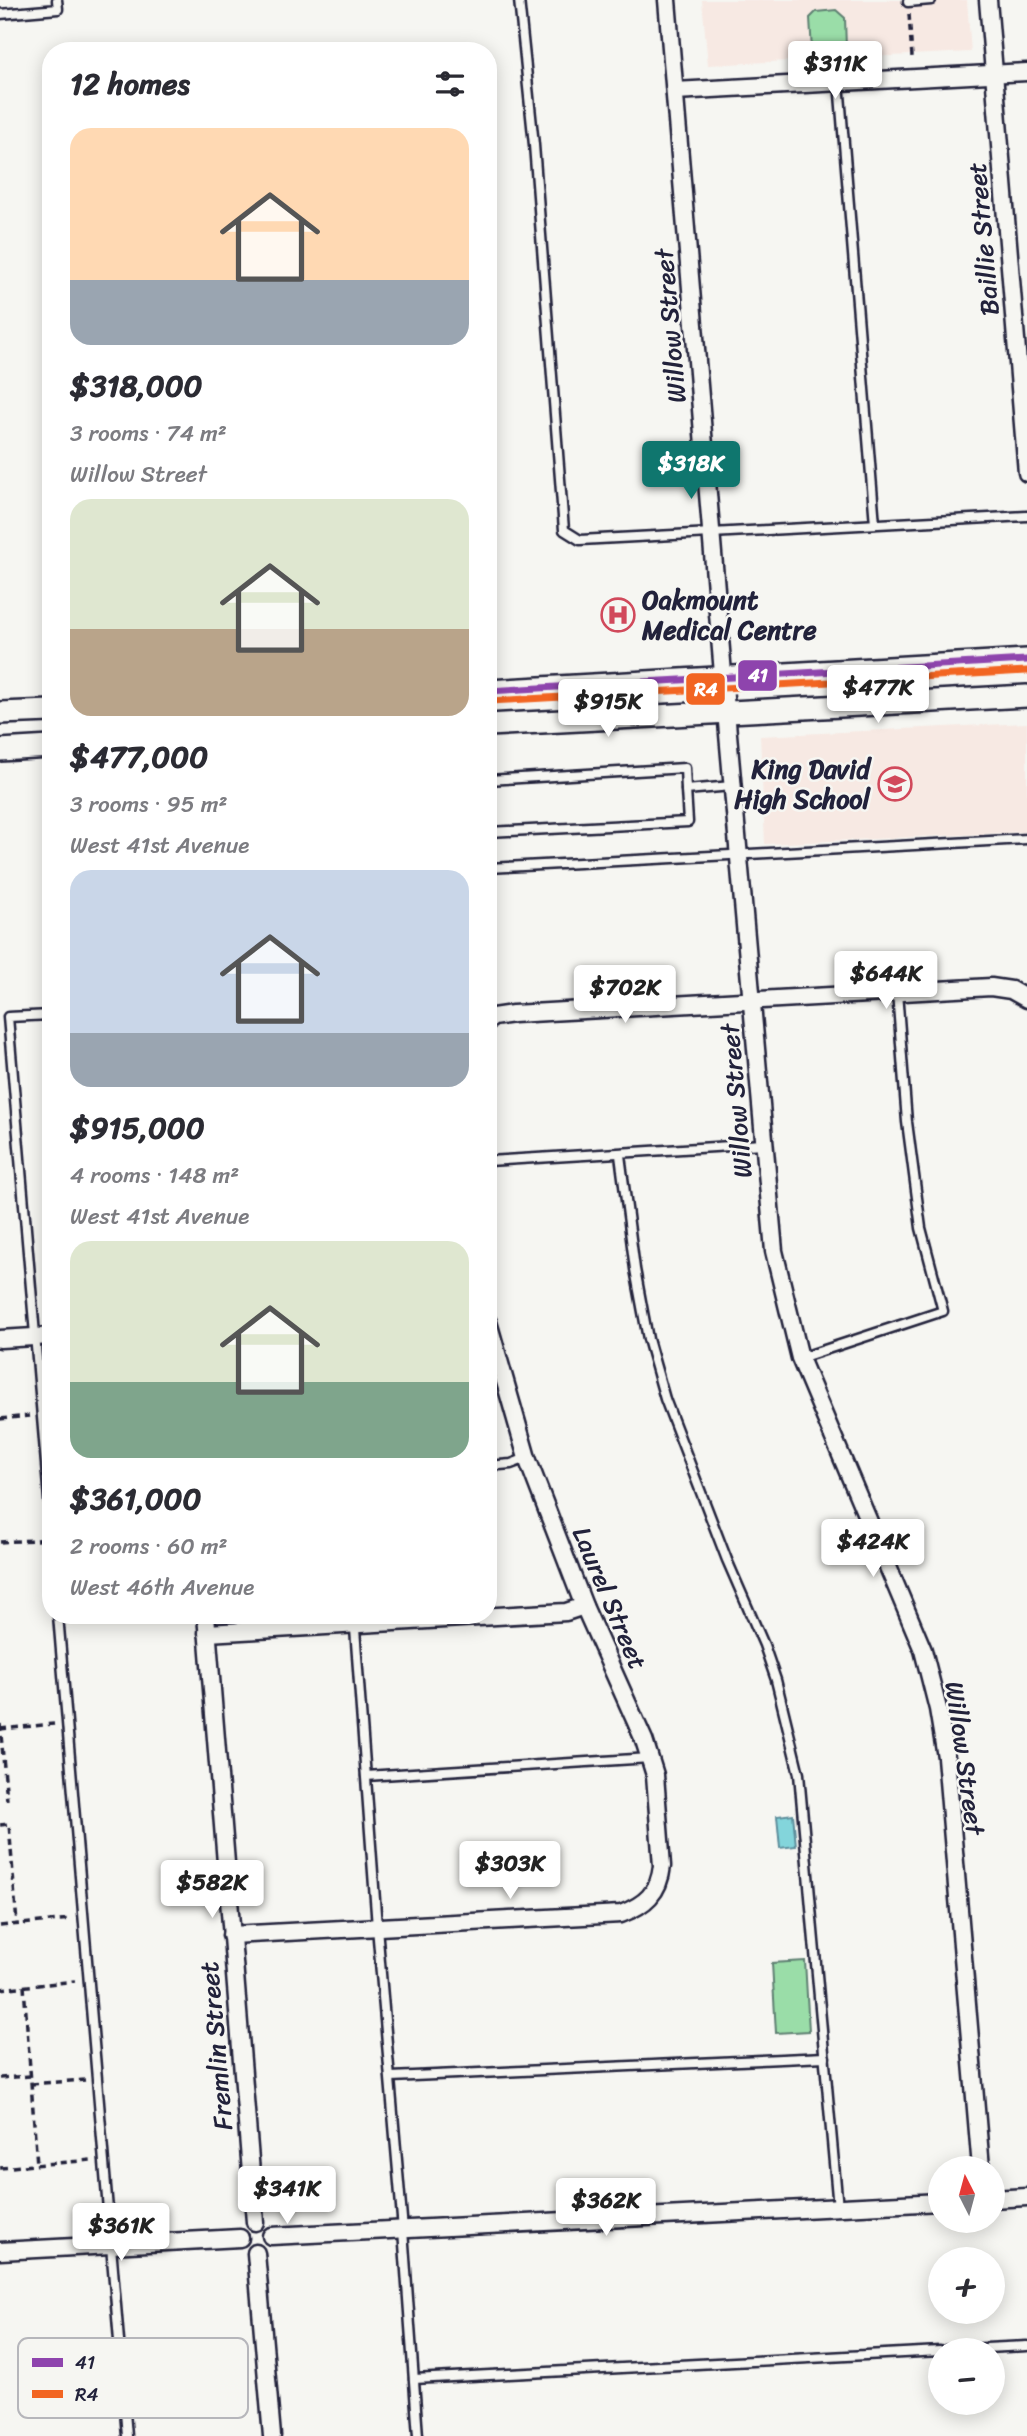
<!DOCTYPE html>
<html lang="en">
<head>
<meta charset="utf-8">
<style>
	body { margin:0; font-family:Sriracha,sans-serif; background:#f2f2f3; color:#2b2b33; height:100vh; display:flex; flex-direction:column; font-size:26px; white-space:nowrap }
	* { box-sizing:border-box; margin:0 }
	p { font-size:23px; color:#7c7c81 }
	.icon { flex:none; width:38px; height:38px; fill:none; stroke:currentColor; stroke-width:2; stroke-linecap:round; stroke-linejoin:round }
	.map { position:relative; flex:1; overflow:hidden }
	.drawer { position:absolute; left:42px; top:42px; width:455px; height:1582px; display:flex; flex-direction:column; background:#fff; border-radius:28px; box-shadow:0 4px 18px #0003 }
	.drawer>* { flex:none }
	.needle { width:46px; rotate:354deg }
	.buttons { position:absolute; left:928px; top:2156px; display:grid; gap:14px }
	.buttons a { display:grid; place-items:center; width:77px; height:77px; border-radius:50%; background:#fff; box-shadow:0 4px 18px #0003; font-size:35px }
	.price { position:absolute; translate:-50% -60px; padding:0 16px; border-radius:7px; background:#fff; color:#222; font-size:23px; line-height:46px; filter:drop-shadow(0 2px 4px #0008) }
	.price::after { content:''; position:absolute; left:50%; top:42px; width:21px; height:16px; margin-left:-10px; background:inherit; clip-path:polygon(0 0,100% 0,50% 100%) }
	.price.on { background:#0f766e; color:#fff }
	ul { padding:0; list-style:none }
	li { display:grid; align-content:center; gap:14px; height:371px; padding:0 28px }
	li span { display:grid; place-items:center; height:217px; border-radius:21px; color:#555 }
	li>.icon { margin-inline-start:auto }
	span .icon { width:126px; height:126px; fill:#fffc; stroke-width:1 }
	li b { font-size:30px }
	h2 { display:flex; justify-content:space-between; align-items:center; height:84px; padding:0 28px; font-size:30px }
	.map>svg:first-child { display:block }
</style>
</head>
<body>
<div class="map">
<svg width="1027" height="2436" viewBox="0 0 1027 2436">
	<rect width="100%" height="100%" fill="#f6f6f2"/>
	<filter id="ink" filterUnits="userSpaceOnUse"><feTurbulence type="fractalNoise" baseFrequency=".0143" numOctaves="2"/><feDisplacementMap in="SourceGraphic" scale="14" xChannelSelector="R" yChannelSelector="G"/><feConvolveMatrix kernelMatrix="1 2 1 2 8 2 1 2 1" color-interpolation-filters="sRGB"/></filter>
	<g filter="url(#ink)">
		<!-- built -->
		<g fill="#f7e9e3">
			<path d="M702,0H967L971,52L708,65Z"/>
			<path d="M1027,723V832L765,844L760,736Z"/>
		</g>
		<!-- green -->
		<g fill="#9adda8" stroke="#5e8072" stroke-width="2">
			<path d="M836,10L845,18L846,48L812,51L810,18L816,12Z"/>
			<path d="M805,1961L809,2031L776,2033L772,1963Z"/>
		</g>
		<!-- water -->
		<path fill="#83d5db" stroke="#5c8d9b" stroke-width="2" d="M793,1814L796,1846L780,1848L777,1816Z"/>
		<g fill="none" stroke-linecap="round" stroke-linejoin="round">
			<defs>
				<g id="service">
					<path d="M519,0L534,145L564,530L580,540L1027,516"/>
					<path d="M908,2L931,0"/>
					<path d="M0,14L58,9L57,0"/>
					<path d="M839,82L875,524"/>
					<path d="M488,780L685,768L686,790L732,786"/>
					<path d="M488,832L688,822L686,790"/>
					<path d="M488,868L1027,839"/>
					<path d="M51,1015L8,1017L51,1523"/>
					<path d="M620,1155L635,1269L648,1339L665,1399L727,1560L764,1645L776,1680L799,1774L838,2208"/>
					<path d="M488,1161L763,1144"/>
					<path d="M800,1358L943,1311L921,1228L907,1122L897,992"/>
					<path d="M488,1466L511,1464L527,1458"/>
					<path d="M58,1615L127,2436"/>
					<path d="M354,1615L377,1927L403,2230L418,2436"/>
					<path d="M366,1776L650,1758"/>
					<path d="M391,2077L825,2057"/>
					<path d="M946,2350L1027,2346"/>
					<path d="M414,2379L940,2351"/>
				</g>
				<g id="minor">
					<path d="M667,0L728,734L774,1251L800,1358L923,1650L938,1709L946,1757L981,2168"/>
					<path d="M988,0L1027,473"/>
					<path d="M675,91L1027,72"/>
					<path d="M488,1021L493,1017L513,1014L991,987L1011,990L1027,999"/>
					<path d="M0,1339L51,1336"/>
					<path d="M206,1615L255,2222"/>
					<path d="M207,1633L566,1612L584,1606"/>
					<path d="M231,1935L621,1914C645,1905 659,1893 662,1866L655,1775L644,1740L584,1606L527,1458L488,1322"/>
					<path d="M992,2199L1027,2197"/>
					<path d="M271,2236L940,2202"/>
					<path d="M0,2251L240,2238"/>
					<path d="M256,2253L272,2436"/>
				</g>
				<g id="secondary">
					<path d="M488,691L1027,660"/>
					<path d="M0,713L51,711"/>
					<path d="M488,725L1027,696"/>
					<path d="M0,750L51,747"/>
				</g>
			</defs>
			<!-- service casing -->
			<use href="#service" stroke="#22223b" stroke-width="13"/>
			<!-- minor casing -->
			<use href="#minor" stroke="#22223b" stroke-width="21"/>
			<!-- secondary casing -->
			<use href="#secondary" stroke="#22223b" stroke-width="26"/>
			<!-- path -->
			<g stroke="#22223b" stroke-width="3.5" stroke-dasharray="7 5" stroke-linecap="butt">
				<path d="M909,14L912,57"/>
				<path d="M0,1419L29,1416"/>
				<path d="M0,1542L51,1539"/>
				<path d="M0,1724L7,1800"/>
				<path d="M0,1729L54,1724"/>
				<path d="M0,1825L9,1824L17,1924"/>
				<path d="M0,1926L71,1919"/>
				<path d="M24,1986L37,2165"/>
				<path d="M0,1989L75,1981"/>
				<path d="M0,2078L30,2076"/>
				<path d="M31,2084L85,2080"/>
				<path d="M0,2168L92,2160"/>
			</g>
			<!-- service -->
			<use href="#service" stroke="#f6f6f2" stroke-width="8"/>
			<!-- minor -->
			<use href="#minor" stroke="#f6f6f2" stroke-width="16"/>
			<!-- secondary -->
			<use href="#secondary" stroke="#f6f6f2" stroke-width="21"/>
			<defs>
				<path id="bus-1" d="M488,691L1027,660"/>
				<path id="bus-2" d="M489,701L1027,671"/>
			</defs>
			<!-- bus-1 casing -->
			<use href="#bus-1" stroke="#f6f6f2" stroke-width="12"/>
			<!-- bus-2 casing -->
			<use href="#bus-2" stroke="#f6f6f2" stroke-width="12"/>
			<!-- bus-1 -->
			<use href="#bus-1" stroke="#8e44ad" stroke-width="7"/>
			<!-- bus-2 -->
			<use href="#bus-2" stroke="#f26522" stroke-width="7"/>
		</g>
	</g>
	<!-- icons -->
	<defs>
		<symbol id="hospital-ring" viewBox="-11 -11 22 22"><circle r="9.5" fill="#f6f6f2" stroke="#d1495b" stroke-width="1.5"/><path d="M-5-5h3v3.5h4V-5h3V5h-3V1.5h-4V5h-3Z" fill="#d1495b"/></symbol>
		<symbol id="school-ring" viewBox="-11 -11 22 22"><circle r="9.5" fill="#f6f6f2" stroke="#d1495b" stroke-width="1.5"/><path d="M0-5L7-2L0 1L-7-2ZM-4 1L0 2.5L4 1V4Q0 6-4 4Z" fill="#d1495b"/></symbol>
	</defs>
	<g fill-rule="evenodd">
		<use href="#hospital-ring" x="599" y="596" width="38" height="38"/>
		<use href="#school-ring" x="876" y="765" width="38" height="38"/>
	</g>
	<g text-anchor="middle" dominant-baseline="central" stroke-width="5" stroke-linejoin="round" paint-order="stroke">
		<!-- street labels -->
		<g font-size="26" fill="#22223b" stroke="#f6f6f2">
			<text transform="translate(983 239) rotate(-95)">Baillie Street</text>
			<text transform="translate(670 326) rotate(-95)">Willow Street</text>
			<text transform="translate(736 1101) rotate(-95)">Willow Street</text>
			<text transform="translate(610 1598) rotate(67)">Laurel Street</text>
			<text transform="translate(965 1758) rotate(82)">Willow Street</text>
			<text transform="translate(216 2046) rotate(-95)">Fremlin Street</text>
		</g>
		<!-- poi labels -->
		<g font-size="26" font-weight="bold" fill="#22223b" stroke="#f6f6f2" text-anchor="start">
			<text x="642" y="600">Oakmount<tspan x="642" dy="30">Medical Centre</tspan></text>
			<text x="870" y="769" text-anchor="end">King David<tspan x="870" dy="30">High School</tspan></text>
		</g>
	</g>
	<!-- legend -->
	<rect x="18" y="2338" width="230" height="80" rx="10" fill="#f6f6f2" stroke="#b6b6bb" stroke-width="2"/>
	<rect x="32" y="2358" width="31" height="9" fill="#8e44ad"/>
	<rect x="32" y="2390" width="31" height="8" fill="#f26522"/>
	<g font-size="19" fill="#22223b">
		<text x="75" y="2369">41</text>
		<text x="75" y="2401">R4</text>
	</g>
	<g stroke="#f6f6f2" stroke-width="2.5">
		<rect x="737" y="659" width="41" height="33" rx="7" fill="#8e44ad"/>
		<rect x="685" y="672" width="41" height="34" rx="7" fill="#f26522"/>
	</g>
	<g font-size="19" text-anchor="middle" font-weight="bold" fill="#fff">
		<text x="758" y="682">41</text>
		<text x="706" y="696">R4</text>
	</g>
</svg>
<div class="buttons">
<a><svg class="needle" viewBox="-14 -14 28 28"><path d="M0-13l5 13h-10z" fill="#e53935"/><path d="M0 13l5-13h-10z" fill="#7c7c81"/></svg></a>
<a>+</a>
<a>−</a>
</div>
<b class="price" style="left:835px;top:101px">$311K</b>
<b class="price on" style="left:691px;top:501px">$318K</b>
<b class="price" style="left:878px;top:725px">$477K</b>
<b class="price" style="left:608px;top:739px">$915K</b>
<b class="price" style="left:886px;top:1011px">$644K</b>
<b class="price" style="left:625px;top:1025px">$702K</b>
<b class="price" style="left:873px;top:1579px">$424K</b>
<b class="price" style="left:510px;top:1901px">$303K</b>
<b class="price" style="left:212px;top:1920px">$582K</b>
<b class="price" style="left:287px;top:2226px">$341K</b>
<b class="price" style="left:606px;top:2238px">$362K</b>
<b class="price" style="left:121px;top:2263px">$361K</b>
<section class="drawer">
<h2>12 homes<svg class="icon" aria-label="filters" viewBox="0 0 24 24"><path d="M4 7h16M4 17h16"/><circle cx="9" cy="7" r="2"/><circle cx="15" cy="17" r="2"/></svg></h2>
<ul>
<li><span style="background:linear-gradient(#ffd9b3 70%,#9aa5b1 0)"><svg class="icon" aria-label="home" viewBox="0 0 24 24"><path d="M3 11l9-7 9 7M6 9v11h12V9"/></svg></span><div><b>$318,000</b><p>3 rooms · 74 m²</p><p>Willow Street</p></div></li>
<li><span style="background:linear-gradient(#dfe7d0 60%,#b9a48a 0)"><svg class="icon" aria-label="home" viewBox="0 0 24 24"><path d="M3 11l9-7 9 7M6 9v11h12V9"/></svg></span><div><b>$477,000</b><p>3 rooms · 95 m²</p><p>West 41st Avenue</p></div></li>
<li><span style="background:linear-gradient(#c9d6e8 75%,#9aa5b1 0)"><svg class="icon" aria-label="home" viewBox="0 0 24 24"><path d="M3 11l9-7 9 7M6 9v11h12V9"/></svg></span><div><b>$915,000</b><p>4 rooms · 148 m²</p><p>West 41st Avenue</p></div></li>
<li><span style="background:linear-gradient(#dfe7d0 65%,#7fa58c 0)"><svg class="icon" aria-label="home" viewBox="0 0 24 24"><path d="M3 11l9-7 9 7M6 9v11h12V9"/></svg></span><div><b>$361,000</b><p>2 rooms · 60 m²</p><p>West 46th Avenue</p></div></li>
</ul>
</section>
</div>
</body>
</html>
